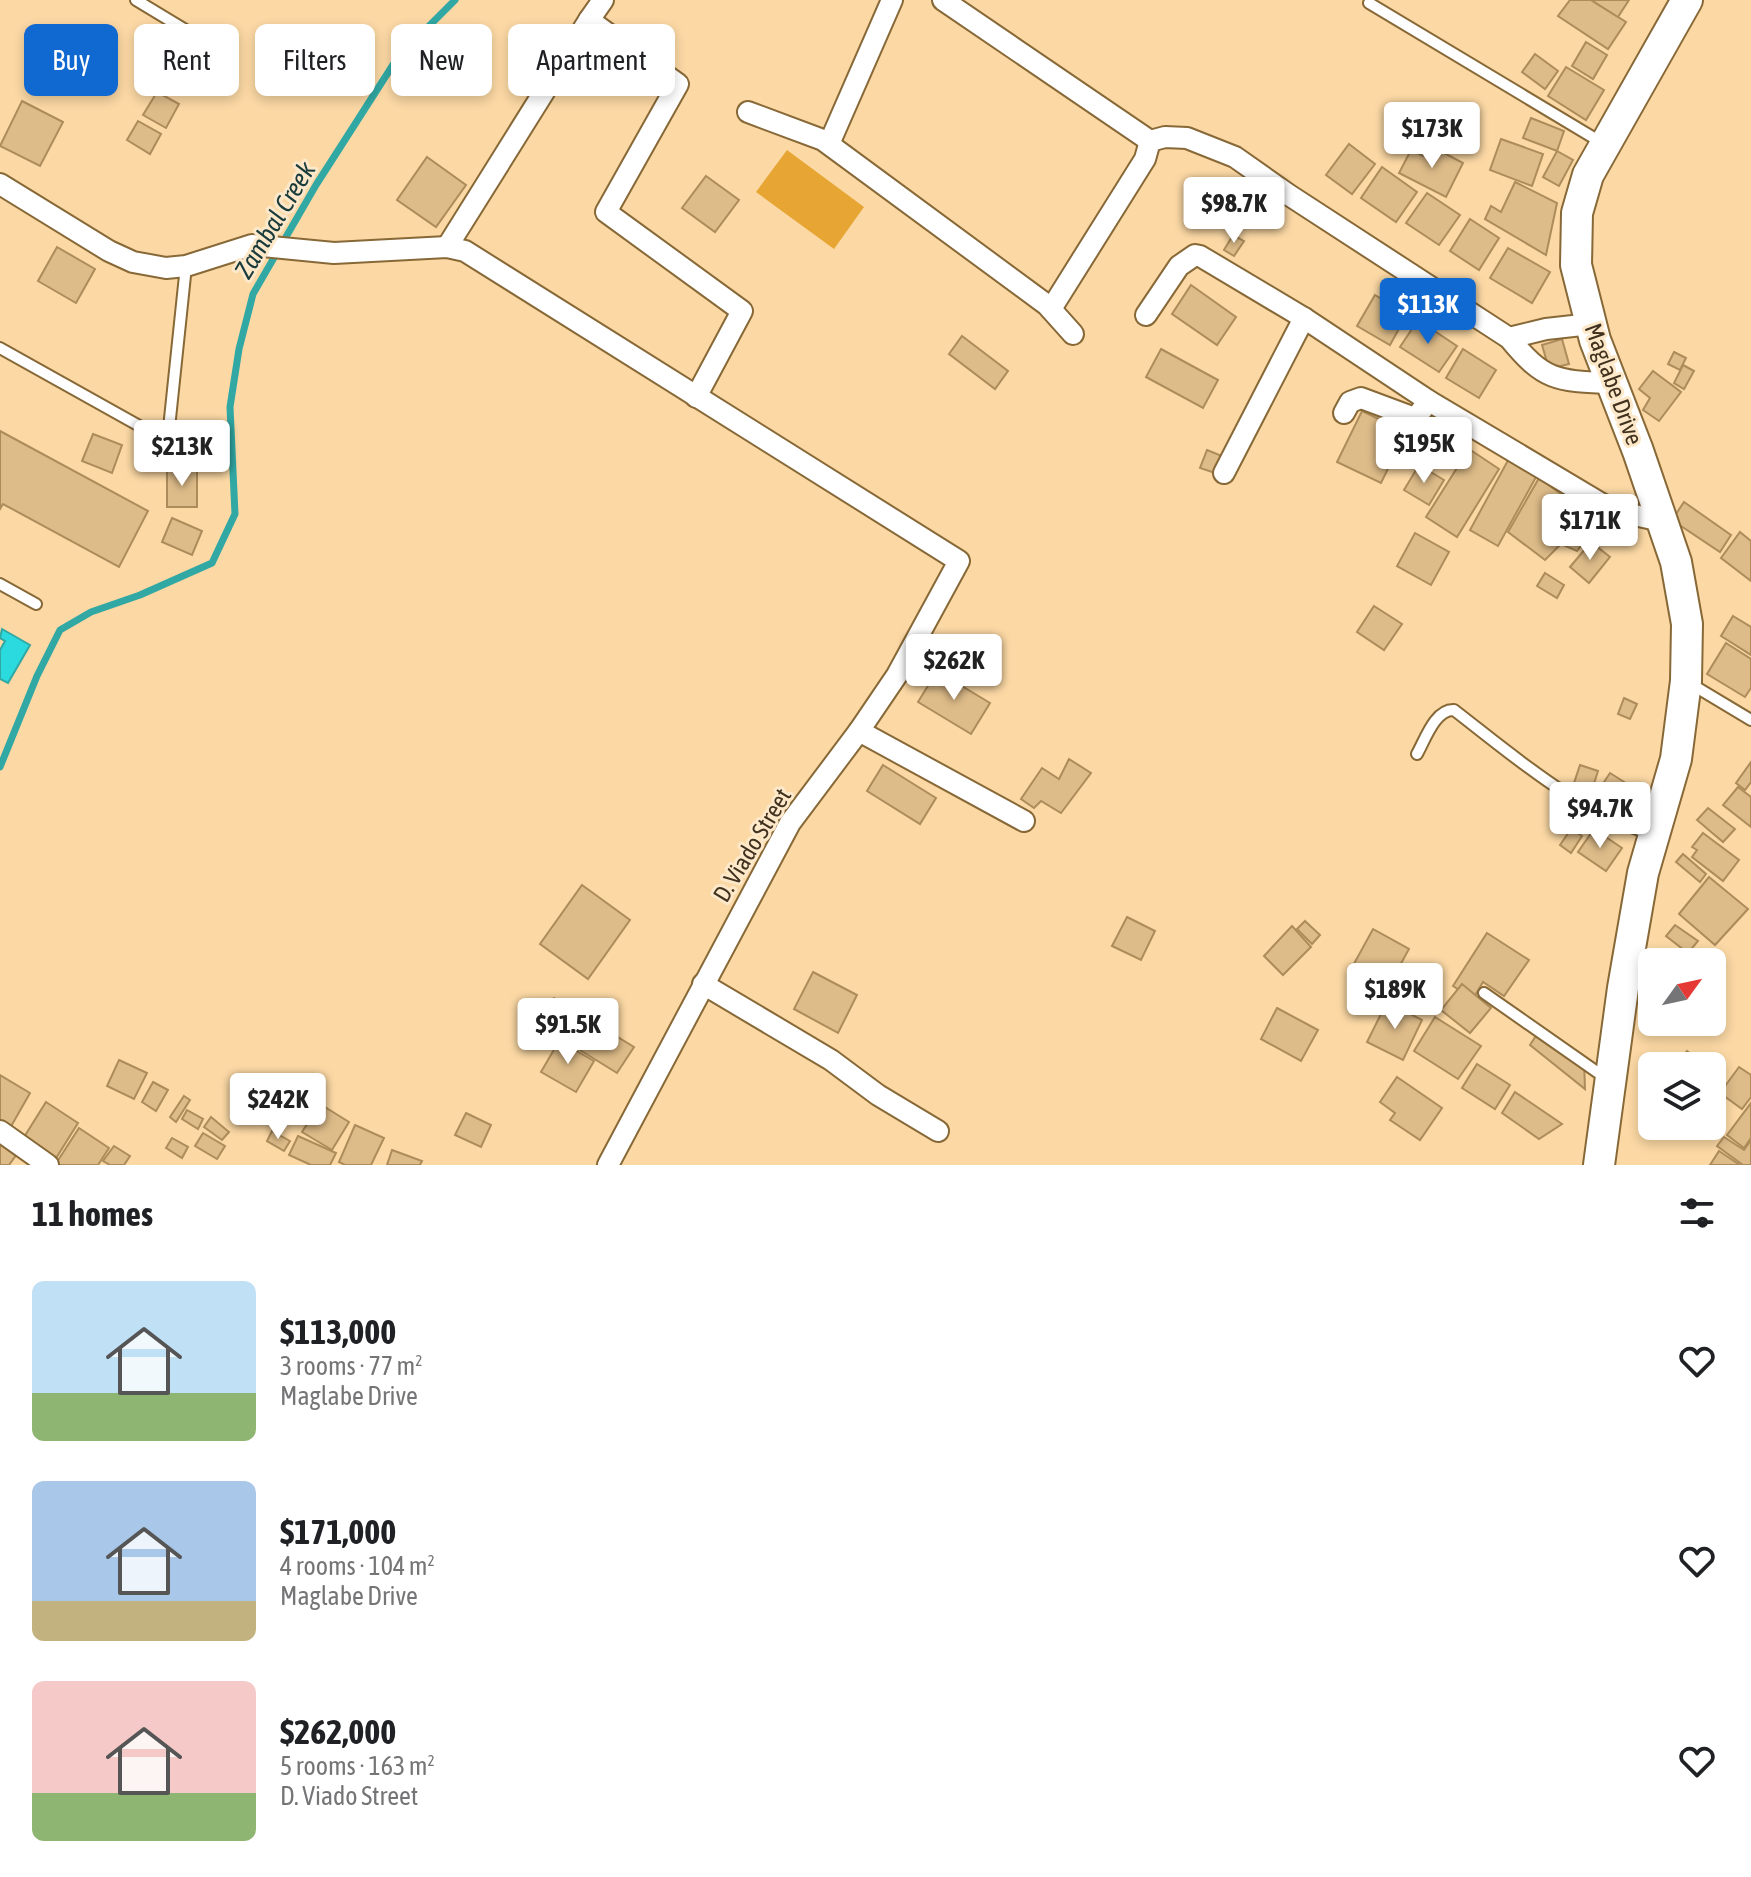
<!DOCTYPE html>
<html lang="en">
<head>
<meta charset="utf-8">
<style>
	body { margin:0; font-family:"Asap Condensed",sans-serif; background:#f2f2f2; color:#202124; height:100vh; display:flex; flex-direction:column; font-size:30px; white-space:nowrap }
	* { box-sizing:border-box; margin:0 }
	p { font-size:26px; color:#757577 }
	.icon { flex:none; width:44px; height:44px; fill:none; stroke:currentColor; stroke-width:2; stroke-linecap:round; stroke-linejoin:round }
	.map { position:relative; height:1165px; overflow:hidden }
	.details { display:flex; flex-direction:column; background:#fff; flex:1 }
	.details>* { flex:none }
	.top-card { position:absolute; left:24px; top:24px; width:800px; height:72px; display:flex; gap:16px }
	.needle { width:52px; rotate:57deg }
	.tools { position:absolute; left:1638px; top:948px; display:grid; gap:16px }
	.tools a { display:grid; place-items:center; width:88px; height:88px; border-radius:12px; background:#fff; box-shadow:0 4px 12px #0003; font-size:40px }
	.price { position:absolute; translate:-50% -68px; padding:0 18px; border-radius:8px; background:#fff; color:#222; font-size:26px; line-height:52px; filter:drop-shadow(0 2px 4px #0008) }
	.price::after { content:''; position:absolute; left:50%; top:48px; width:24px; height:18px; margin-left:-12px; background:inherit; clip-path:polygon(0 0,100% 0,50% 100%) }
	.price.selected { background:#1068d1; color:#fff }
	ul { padding:0; list-style:none }
	li { display:flex; align-items:center; gap:24px; height:200px; padding:0 32px }
	li span { display:grid; place-items:center; flex:none; width:224px; height:160px; border-radius:12px; color:#555 }
	li>.icon { margin-inline-start:auto }
	span .icon { width:96px; height:96px; fill:#fffc; stroke-width:1 }
	li b { font-size:34px }
	h2 { display:flex; justify-content:space-between; align-items:center; height:96px; padding:0 32px; font-size:34px }
	.chip { padding:0 28px; border-radius:12px; background:#fff; box-shadow:0 4px 12px #0003; font-size:28px; line-height:72px }
	.chip.selected { background:#1068d1; color:#fff }
	.map>svg:first-child { display:block }
</style>
</head>
<body>
<div class="map">
<svg width="1751" height="1165" viewBox="0 0 1751 1165">
	<rect width="100%" height="100%" fill="#fbd8a4"/>
	<!-- green -->
	<path fill="#e7a634" d="M787,150L864,207L834,249L756,192Z"/>
	<!-- water -->
	<path fill="#2bdade" stroke="#31a8a4" stroke-width="2" d="M2,629L30,645L8,683L0,679V650L5,641L0,638Z"/>
	<g fill="none" stroke-linecap="round" stroke-linejoin="round">
		<!-- stream -->
		<path stroke="#31a8a4" stroke-width="7" d="M0,767L37,676L60,630L91,612L140,595L212,563L235,514L230,407L239,349L253,294L316,185L398,57L455,0"/>
	</g>
	<!-- building -->
	<g fill="#debc89" stroke="#ad8c5b" stroke-width="2">
		<path d="M1570,0H1591L1626,22L1608,49L1558,16Z"/>
		<path d="M1591,0H1629L1618,17Z"/>
		<path d="M1586,42L1607,55L1593,79L1572,66Z"/>
		<path d="M1535,54L1558,71L1545,89L1522,72Z"/>
		<path d="M1566,67L1604,90L1586,120L1548,96Z"/>
		<path d="M157,92L179,104L166,128L143,115Z"/>
		<path d="M22,101L63,122L40,166L0,146Z"/>
		<path d="M1531,118L1564,131L1557,151L1523,138Z"/>
		<path d="M138,121L161,134L150,154L127,140Z"/>
		<path d="M1501,139L1543,154L1532,186L1490,170Z"/>
		<path d="M1349,144L1375,164L1352,194L1326,175Z"/>
		<path d="M1429,145L1463,163L1446,197L1399,173L1411,150L1423,156Z"/>
		<path d="M1557,151L1573,160L1559,186L1543,177Z"/>
		<path d="M427,157L466,185L436,227L397,200Z"/>
		<path d="M1382,167L1417,192L1396,222L1361,198Z"/>
		<path d="M706,176L739,200L715,232L682,208Z"/>
		<path d="M1515,182L1557,203L1546,255L1485,219L1491,206L1501,212Z"/>
		<path d="M1427,193L1460,215L1439,245L1406,223Z"/>
		<path d="M1470,219L1499,238L1479,270L1450,251Z"/>
		<path d="M1233,235L1244,241L1234,256L1224,250Z"/>
		<path d="M57,247L95,269L76,303L38,281Z"/>
		<path d="M1508,248L1550,272L1532,303L1490,278Z"/>
		<path d="M1191,285L1236,317L1217,345L1172,314Z"/>
		<path d="M1375,295L1407,314L1390,345L1357,326Z"/>
		<path d="M1418,320L1457,346L1439,372L1400,347Z"/>
		<path d="M962,336L1008,371L995,389L949,354Z"/>
		<path d="M1562,339L1569,364L1549,369L1542,345Z"/>
		<path d="M1161,349L1218,380L1203,408L1146,377Z"/>
		<path d="M1463,349L1496,370L1479,398L1446,378Z"/>
		<path d="M1674,352L1686,358L1680,370L1668,364Z"/>
		<path d="M1683,365L1694,371L1684,389L1674,383Z"/>
		<path d="M1653,371L1681,392L1659,421L1643,410L1650,398L1639,389Z"/>
		<path d="M1362,411L1406,432L1381,483L1337,462Z"/>
		<path d="M0,431L148,511L119,567L3,504L0,509Z"/>
		<path d="M93,434L122,445L112,473L82,461Z"/>
		<path d="M1469,449L1499,469L1457,537L1426,517Z"/>
		<path d="M1207,450L1222,456L1215,473L1200,468Z"/>
		<path d="M1512,453L1541,468L1498,546L1470,530Z"/>
		<path d="M1419,465L1444,480L1429,505L1404,490Z"/>
		<path d="M167,469L197,470V507H167Z"/>
		<path d="M1539,478L1599,522L1577,551L1561,544L1545,560L1508,532Z"/>
		<path d="M1684,502L1731,535L1720,552L1672,520Z"/>
		<path d="M172,518L202,531L192,555L162,542Z"/>
		<path d="M1740,532L1751,541V581L1721,558Z"/>
		<path d="M1415,533L1449,552L1431,585L1397,566Z"/>
		<path d="M1591,542L1610,557L1589,583L1570,567Z"/>
		<path d="M1545,573L1564,585L1557,598L1537,586Z"/>
		<path d="M1374,606L1402,624L1384,650L1357,632Z"/>
		<path d="M1733,616L1751,627V655L1721,636Z"/>
		<path d="M1726,643L1751,659V688L1745,697L1707,674Z"/>
		<path d="M937,671L990,703L971,734L918,702Z"/>
		<path d="M1624,698L1637,704L1630,719L1618,714Z"/>
		<path d="M1069,759L1091,773L1061,813L1041,801L1034,808L1021,799L1042,768L1059,779Z"/>
		<path d="M1751,762V782L1745,790L1736,783Z"/>
		<path d="M883,765L936,798L920,824L867,791Z"/>
		<path d="M1580,765L1598,771L1591,793L1573,786Z"/>
		<path d="M1610,773L1643,794L1625,821L1592,800Z"/>
		<path d="M1738,787L1751,797V827L1723,805Z"/>
		<path d="M1708,808L1735,829L1723,842L1697,820Z"/>
		<path d="M1571,829L1582,836L1571,853L1560,845Z"/>
		<path d="M1594,829L1622,848L1606,871L1578,852Z"/>
		<path d="M1703,833L1739,860L1723,881L1692,857L1697,850L1692,847Z"/>
		<path d="M1683,854L1706,874L1700,882L1676,862Z"/>
		<path d="M1709,877L1748,909L1715,945L1679,914Z"/>
		<path d="M582,885L630,920L588,979L540,944Z"/>
		<path d="M1127,917L1155,931L1141,960L1112,946Z"/>
		<path d="M1305,921L1320,935L1312,944L1297,929Z"/>
		<path d="M1675,925L1698,941L1688,953L1666,936Z"/>
		<path d="M1292,926L1311,947L1283,975L1264,956Z"/>
		<path d="M1373,929L1409,949L1386,991L1350,971Z"/>
		<path d="M1487,933L1529,960L1504,996L1483,982L1473,999L1453,986Z"/>
		<path d="M1405,968L1436,982L1425,1007L1394,994Z"/>
		<path d="M813,972L857,995L838,1033L794,1009Z"/>
		<path d="M1462,984L1491,1008L1470,1033L1441,1010Z"/>
		<path d="M554,998L634,1047L617,1073L538,1024Z"/>
		<path d="M1387,1002L1422,1020L1403,1060L1367,1042Z"/>
		<path d="M1277,1008L1318,1030L1301,1061L1261,1039Z"/>
		<path d="M1435,1017L1481,1046L1458,1079L1414,1051Z"/>
		<path d="M1541,1028L1584,1061L1585,1089L1530,1045Z"/>
		<path d="M559,1041L594,1061L576,1092L541,1072Z"/>
		<path d="M1687,1051L1707,1066H1664L1669,1059L1677,1064Z"/>
		<path d="M119,1060L147,1073L134,1099L107,1086Z"/>
		<path d="M1477,1064L1510,1085L1495,1109L1462,1088Z"/>
		<path d="M1739,1067L1751,1075V1097L1742,1109L1720,1093Z"/>
		<path d="M1649,1068L1652,1070V1092L1639,1083Z"/>
		<path d="M1712,1069L1725,1079L1712,1097Z"/>
		<path d="M0,1075L30,1093L9,1130L0,1125Z"/>
		<path d="M1397,1077L1442,1108L1420,1140L1390,1120L1395,1113L1380,1102Z"/>
		<path d="M153,1082L168,1090L156,1111L142,1102Z"/>
		<path d="M1515,1092L1562,1124L1539,1139L1502,1113Z"/>
		<path d="M184,1096L190,1100L176,1122L170,1117Z"/>
		<path d="M46,1102L78,1123L53,1163L21,1142Z"/>
		<path d="M1751,1103V1138L1744,1148L1727,1135Z"/>
		<path d="M320,1104L349,1122L332,1150L302,1132Z"/>
		<path d="M187,1110L203,1119L198,1129L182,1119Z"/>
		<path d="M466,1113L491,1125L481,1147L455,1135Z"/>
		<path d="M211,1117L229,1132L222,1140L204,1127Z"/>
		<path d="M355,1125L384,1138L371,1165H345L339,1162Z"/>
		<path d="M79,1128L109,1148L98,1165H55Z"/>
		<path d="M272,1131L290,1141L284,1151L267,1141Z"/>
		<path d="M203,1133L225,1146L217,1159L195,1146Z"/>
		<path d="M298,1136L336,1153L330,1165H311L289,1155Z"/>
		<path d="M1724,1137L1744,1150L1751,1140V1165H1743L1717,1146Z"/>
		<path d="M172,1138L188,1147L182,1158L166,1148Z"/>
		<path d="M0,1140L19,1151L9,1165H0Z"/>
		<path d="M114,1146L130,1156L124,1165H110L103,1161Z"/>
		<path d="M392,1150L422,1161L420,1165H387Z"/>
		<path d="M1719,1151L1740,1165H1710Z"/>
	</g>
	<g fill="none" stroke-linecap="round" stroke-linejoin="round">
		<defs>
			<g id="lane">
				<path d="M136,0L217,49"/>
				<path d="M1369,3L1604,144"/>
				<path d="M0,348L152,433L169,428L186,266"/>
				<path d="M0,584L36,604"/>
				<path d="M1691,684L1751,720"/>
				<path d="M1417,754C1425,740 1435,709 1454,710C1515,757 1577,812 1652,834"/>
				<path d="M1484,993L1607,1079"/>
			</g>
			<g id="street">
				<path d="M603,0L589,20L678,84L606,212L742,311L696,397"/>
				<path d="M943,0L1150,141L1165,137L1187,138L1235,157L1289,195L1509,338C1544,381 1557,381 1610,383"/>
				<path d="M748,112L823,140L1047,305L1073,334"/>
				<path d="M829,144L892,0"/>
				<path d="M0,184L109,251L133,262L166,268L186,266L252,245L334,253L447,247L465,251L959,561L897,675L859,731L790,823L608,1165"/>
				<path d="M447,247L589,20"/>
				<path d="M1051,309L1145,159L1150,141"/>
				<path d="M1146,315L1179,266L1195,255L1200,256L1304,318L1429,401L1602,504L1620,512L1662,521"/>
				<path d="M1509,338L1546,329L1591,324"/>
				<path d="M1344,413L1350,402L1361,398L1412,417L1417,416L1429,401"/>
				<path d="M1224,473L1304,318"/>
				<path d="M859,731L1024,821"/>
				<path d="M703,984L831,1060L878,1095L938,1131"/>
				<path d="M0,1131L48,1165"/>
			</g>
			<path id="secondary" d="M1599,1165L1623,988L1643,873L1676,759L1686,681L1687,624L1676,562L1638,451L1595,340L1576,265L1577,213L1588,175L1687,0"/>
		</defs>
		<!-- lane casing -->
		<use href="#lane" stroke="#876837" stroke-width="14"/>
		<!-- street casing -->
		<use href="#street" stroke="#876837" stroke-width="24"/>
		<!-- secondary casing -->
		<use href="#secondary" stroke="#876837" stroke-width="34"/>
		<!-- lane -->
		<use href="#lane" stroke="#fff" stroke-width="10"/>
		<!-- street -->
		<use href="#street" stroke="#fff" stroke-width="20"/>
		<!-- secondary -->
		<use href="#secondary" stroke="#fff" stroke-width="30"/>
	</g>
	<g text-anchor="middle" dominant-baseline="central" stroke-width="6" stroke-linejoin="round" paint-order="stroke">
		<!-- street labels -->
		<g font-size="24" fill="#40321e" stroke="#fde8c9">
			<text transform="translate(1614 384) rotate(70)">Maglabe Drive</text>
			<text transform="translate(752 845) rotate(-59)">D. Viado Street</text>
		</g>
		<!-- water labels -->
		<g font-size="26" font-style="italic" fill="#1a3b3c" stroke="#fde8c9">
			<text transform="translate(275 220) rotate(-59)">Zambal Creek</text>
		</g>
	</g>
</svg>
<div class="tools">
<a><svg class="needle" viewBox="-14 -14 28 28"><path d="M0-13l5 13h-10z" fill="#e53935"/><path d="M0 13l5-13h-10z" fill="#757577"/></svg></a>
<a><svg class="icon" aria-label="layers" viewBox="0 0 24 24"><path d="M12 4l9 5-9 5-9-5zM3 14l9 5 9-5"/></svg></a>
</div>
<b class="price" style="left:1432px;top:170px">$173K</b>
<b class="price" style="left:1234px;top:245px">$98.7K</b>
<b class="price selected" style="left:1428px;top:346px">$113K</b>
<b class="price" style="left:1424px;top:485px">$195K</b>
<b class="price" style="left:182px;top:488px">$213K</b>
<b class="price" style="left:1590px;top:562px">$171K</b>
<b class="price" style="left:954px;top:702px">$262K</b>
<b class="price" style="left:1600px;top:850px">$94.7K</b>
<b class="price" style="left:1395px;top:1031px">$189K</b>
<b class="price" style="left:568px;top:1066px">$91.5K</b>
<b class="price" style="left:278px;top:1141px">$242K</b>
<div class="top-card">
<a class="chip selected">Buy</a>
<a class="chip">Rent</a>
<a class="chip">Filters</a>
<a class="chip">New</a>
<a class="chip">Apartment</a>
</div>
</div>
<section class="details">
<h2>11 homes<svg class="icon" aria-label="filters" viewBox="0 0 24 24"><path d="M4 7h16M4 17h16"/><circle cx="9" cy="7" r="2"/><circle cx="15" cy="17" r="2"/></svg></h2>
<ul>
<li><span style="background:linear-gradient(#bfe0f5 70%,#8fb573 0)"><svg class="icon" aria-label="home" viewBox="0 0 24 24"><path d="M3 11l9-7 9 7M6 9v11h12V9"/></svg></span><div><b>$113,000</b><p>3 rooms · 77 m²</p><p>Maglabe Drive</p></div><svg class="icon" aria-label="heart" viewBox="0 0 24 24"><path d="M12 20l-8-8c-3-5 5-10 8-4 3-6 11-1 8 4z"/></svg></li>
<li><span style="background:linear-gradient(#a9c7e8 75%,#c2b280 0)"><svg class="icon" aria-label="home" viewBox="0 0 24 24"><path d="M3 11l9-7 9 7M6 9v11h12V9"/></svg></span><div><b>$171,000</b><p>4 rooms · 104 m²</p><p>Maglabe Drive</p></div><svg class="icon" aria-label="heart" viewBox="0 0 24 24"><path d="M12 20l-8-8c-3-5 5-10 8-4 3-6 11-1 8 4z"/></svg></li>
<li><span style="background:linear-gradient(#f6c9c9 70%,#8fb573 0)"><svg class="icon" aria-label="home" viewBox="0 0 24 24"><path d="M3 11l9-7 9 7M6 9v11h12V9"/></svg></span><div><b>$262,000</b><p>5 rooms · 163 m²</p><p>D. Viado Street</p></div><svg class="icon" aria-label="heart" viewBox="0 0 24 24"><path d="M12 20l-8-8c-3-5 5-10 8-4 3-6 11-1 8 4z"/></svg></li>
</ul>
</section>
</body>
</html>
